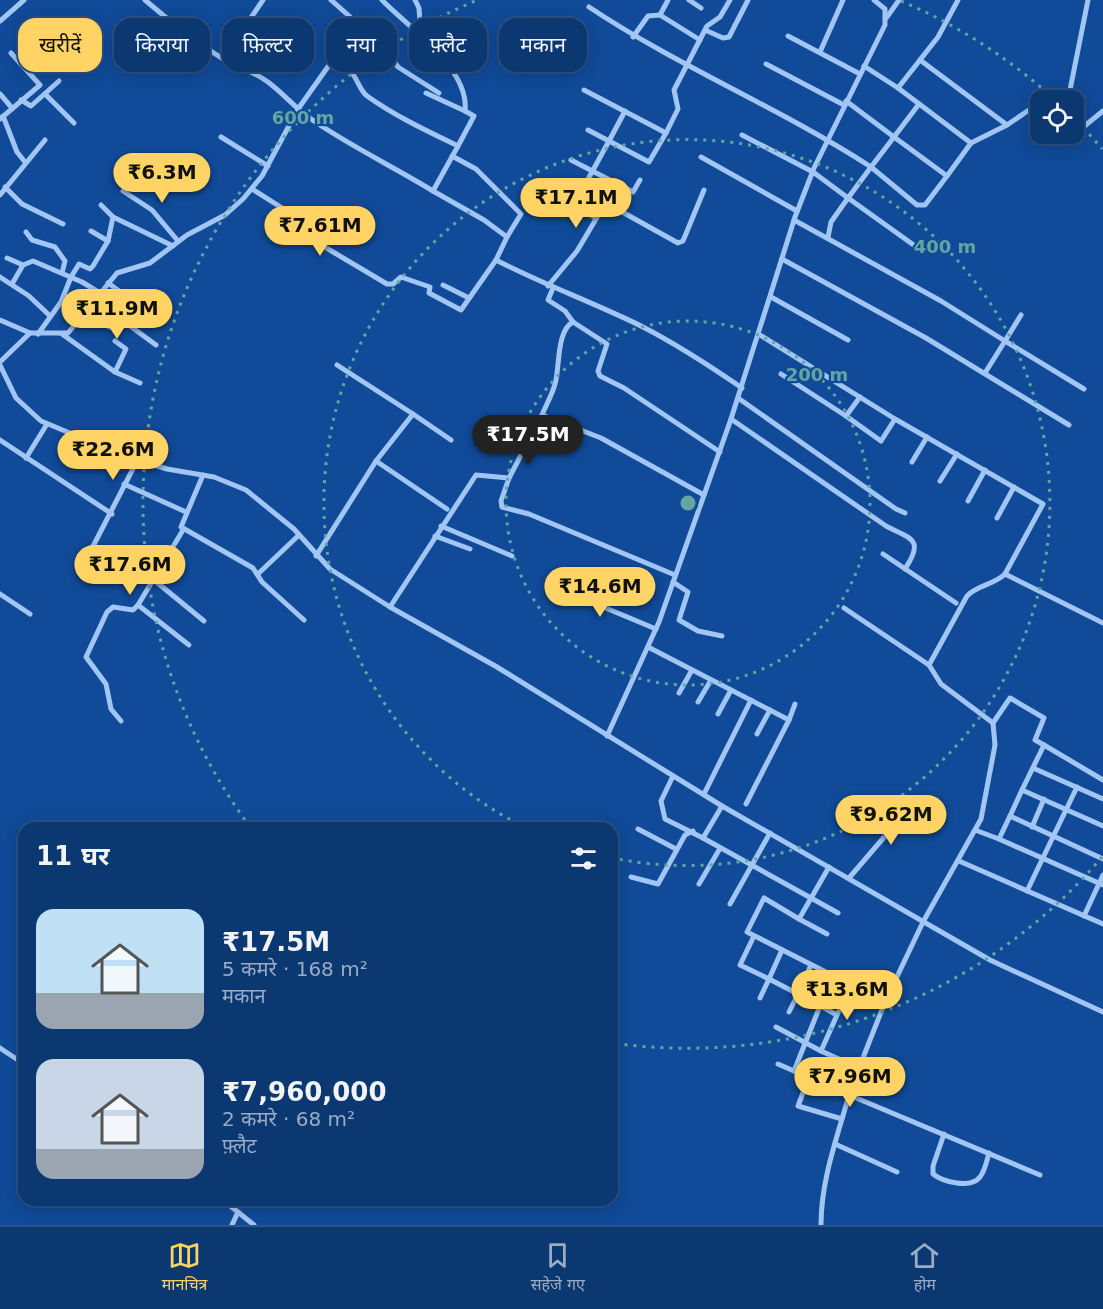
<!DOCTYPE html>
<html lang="hi">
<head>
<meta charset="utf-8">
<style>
	body { margin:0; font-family:"DejaVu Sans","Noto Sans Devanagari",sans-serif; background:#153f77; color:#f1f3f6; height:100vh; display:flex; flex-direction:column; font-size:22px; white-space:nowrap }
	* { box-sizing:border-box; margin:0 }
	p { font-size:20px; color:#9aacc4 }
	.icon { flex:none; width:33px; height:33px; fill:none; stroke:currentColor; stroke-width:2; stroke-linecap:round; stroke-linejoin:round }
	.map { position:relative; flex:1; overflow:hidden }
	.sheet { position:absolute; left:18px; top:822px; width:600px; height:384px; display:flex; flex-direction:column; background:#0c3872; border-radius:18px; box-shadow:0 3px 15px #0003,0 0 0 2px #2c5284 }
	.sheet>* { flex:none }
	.hud { position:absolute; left:18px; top:18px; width:600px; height:54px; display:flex; gap:12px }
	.buttons { position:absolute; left:1030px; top:90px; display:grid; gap:12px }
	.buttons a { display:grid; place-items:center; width:54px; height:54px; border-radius:12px; background:#0c3872; box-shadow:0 3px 15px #0003,0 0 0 2px #2c5284; font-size:30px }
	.price { position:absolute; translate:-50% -51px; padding:0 14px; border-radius:21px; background:#ffd364; color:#111; font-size:20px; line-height:39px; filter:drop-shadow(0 2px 3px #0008) }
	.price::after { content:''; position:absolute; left:50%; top:36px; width:18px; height:14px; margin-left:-9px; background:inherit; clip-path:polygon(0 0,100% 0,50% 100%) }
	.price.current { background:#222; color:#fff }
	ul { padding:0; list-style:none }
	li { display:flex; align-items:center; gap:18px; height:150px; padding:0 18px }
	li span { display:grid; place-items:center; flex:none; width:168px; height:120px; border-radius:18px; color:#555 }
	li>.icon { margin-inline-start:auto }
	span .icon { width:72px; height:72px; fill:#fffc; stroke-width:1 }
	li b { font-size:26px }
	h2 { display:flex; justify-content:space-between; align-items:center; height:72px; padding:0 18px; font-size:26px }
	.tag { padding:0 21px; border-radius:18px; background:#0c3872; box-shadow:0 3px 15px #0003,0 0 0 2px #2c5284; font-size:21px; line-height:54px }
	.tag.current { background:#ffd364; color:#111 }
	.dock { display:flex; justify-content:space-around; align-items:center; height:84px; border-top:2px solid #2c5284; background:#0c3872; font-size:16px; color:#9aacc4 }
	.dock a { display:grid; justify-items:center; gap:3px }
	.dock .current { color:#ffd364 }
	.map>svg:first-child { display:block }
</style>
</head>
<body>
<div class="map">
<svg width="1103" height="1225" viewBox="0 0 1103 1225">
	<rect width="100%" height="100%" fill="#104a98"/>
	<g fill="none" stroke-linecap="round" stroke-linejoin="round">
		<!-- street -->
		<g stroke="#a1c6f4" stroke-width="5">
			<path d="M145,0L188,36L223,59"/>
			<path d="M331,0L384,47L398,67L439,93"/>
			<path d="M382,0C409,28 470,69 465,111L474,116L458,146"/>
			<path d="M415,0L419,8L421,38"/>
			<path d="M668,0L660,15L700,40"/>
			<path d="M689,0L701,8"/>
			<path d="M589,7C679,67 780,108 871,167L848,198L813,172L742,135"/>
			<path d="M887,17L899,0"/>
			<path d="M0,21L24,0"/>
			<path d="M705,30L723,38L729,37L748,0"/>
			<path d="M788,36L860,74"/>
			<path d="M633,37L648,16L660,15"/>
			<path d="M820,52L843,0"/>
			<path d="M920,60L1007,125L1029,110L1041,115"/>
			<path d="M766,64L844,105"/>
			<path d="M864,66L898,88L938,37L958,0"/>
			<path d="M898,88L971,143L1007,125"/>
			<path d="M584,90L666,133L678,109L674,90L707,26L720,17L730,0"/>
			<path d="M426,93L465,111"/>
			<path d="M0,94L12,108"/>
			<path d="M45,94L74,123"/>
			<path d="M21,100L31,106L59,81"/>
			<path d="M1068,100L1088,0"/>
			<path d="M846,101L894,137L871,167L917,205H925L947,176"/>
			<path d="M919,104L894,137L947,176L971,143"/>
			<path d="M625,111L609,141L649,162L666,133"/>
			<path d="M3,116L17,152L25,162"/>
			<path d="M0,119L40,85L11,53"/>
			<path d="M588,130L609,141L576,201L579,208L596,218"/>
			<path d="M1067,134L1071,137L1103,111"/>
			<path d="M221,137L268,166"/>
			<path d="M701,157L797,211"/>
			<path d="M571,160L633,192L640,180"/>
			<path d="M5,187L22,204L63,224"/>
			<path d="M252,189L290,213L296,230L387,284H393L401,277L430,287L429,293L461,310L496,260C544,285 595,303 643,327C678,345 710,366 742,388"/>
			<path d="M123,191L152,210L178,241"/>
			<path d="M433,191L484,220L507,237L521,214L476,169L452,156"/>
			<path d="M0,195L45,140"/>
			<path d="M101,205L113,217"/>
			<path d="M794,220L941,301L1005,341L1021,315"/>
			<path d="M91,231L108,241"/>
			<path d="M26,232L32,240L55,247L65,261L62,273"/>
			<path d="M828,237L831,222L848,198L922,251"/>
			<path d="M7,258L23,265"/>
			<path d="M782,259L926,338L1069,425"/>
			<path d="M496,260L507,237"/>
			<path d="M0,277L29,296L49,315"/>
			<path d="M108,283L157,318"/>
			<path d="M12,284L23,265L33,261L82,282L100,293"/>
			<path d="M443,285L469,298"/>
			<path d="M548,286L577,251L602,209L607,206L615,208L678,243L683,241L704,190"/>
			<path d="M65,296L90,306"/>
			<path d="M771,297L848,340"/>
			<path d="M86,311L109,327L117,328L126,323L139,305"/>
			<path d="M0,320L30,333H68L117,273L150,263L187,235L225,215L243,199L262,176L298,109L332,61C356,63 356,88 367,96C395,116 427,131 458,146L433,191C394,167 352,147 314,121C297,110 284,94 268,82C254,72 239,66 223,59L263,0"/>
			<path d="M573,322L607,344L598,371L600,376L624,388L720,452"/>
			<path d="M126,323L156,345"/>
			<path d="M38,334L61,302L71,277L79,264L90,269L93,266L108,241L113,217L173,246"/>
			<path d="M62,334L115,372L140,383"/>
			<path d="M760,335L895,419L1043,504L1005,574"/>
			<path d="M0,362L30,333"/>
			<path d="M0,365L16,398L41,421L125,456L167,469L214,477L246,490L294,529L330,569L390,607L497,667L722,806L990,960L1103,1012"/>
			<path d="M115,372L126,349L115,341"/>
			<path d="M985,373L1005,341L1084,389"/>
			<path d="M781,374L846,416"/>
			<path d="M860,397L846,416L881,441L895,419"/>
			<path d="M738,398L896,509L905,513"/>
			<path d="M413,414L451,440"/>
			<path d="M542,415C546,405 552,395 555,384C560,368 556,331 573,322L565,311L548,300L553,288"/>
			<path d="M731,419L886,526C911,539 925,539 905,569"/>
			<path d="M0,440L112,514"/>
			<path d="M26,458L47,424"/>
			<path d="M376,461L447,509"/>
			<path d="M912,462L927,437"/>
			<path d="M203,475L181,527L253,568L262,582L304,620"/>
			<path d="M509,478L501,501L502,507L529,514L675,575"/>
			<path d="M940,481L957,454"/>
			<path d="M124,484L186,512"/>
			<path d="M968,501L985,470"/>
			<path d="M997,518L1014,487"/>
			<path d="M441,526L512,556"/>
			<path d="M183,530L138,605L189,645"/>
			<path d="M435,536L470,549"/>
			<path d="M883,554L956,603"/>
			<path d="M316,556L376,461L413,414L337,365"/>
			<path d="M87,558L138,459"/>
			<path d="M259,573L299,535"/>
			<path d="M154,580L204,621"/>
			<path d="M673,582L688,592L679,620L698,631L722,636"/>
			<path d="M553,586L656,629"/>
			<path d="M0,594L30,614"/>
			<path d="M390,607L476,475L509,478L542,415L601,438L704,495"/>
			<path d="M648,647L789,720L746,804"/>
			<path d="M929,665L967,596C977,585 994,585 1005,574L1103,623"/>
			<path d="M679,693L692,670"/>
			<path d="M698,702L711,680"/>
			<path d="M718,714L731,690"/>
			<path d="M789,720L795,704"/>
			<path d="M121,721L111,709L106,684L86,657L107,612L113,607L133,610L138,605"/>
			<path d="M993,723L1010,698L1044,718L1035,740L1044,745L1022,790L1103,826"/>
			<path d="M757,734L770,710"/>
			<path d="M607,736L659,622L731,419L795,217L814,168L885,25V9L874,0"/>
			<path d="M1044,745L1103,780"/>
			<path d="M1033,768L1103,799"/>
			<path d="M673,776L661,801L665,819L703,838L722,806"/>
			<path d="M1022,790L1010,816L1103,859"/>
			<path d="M704,794L751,700"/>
			<path d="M1010,816L999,839L1103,885"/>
			<path d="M1032,827L1044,799"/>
			<path d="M638,829L676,849"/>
			<path d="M975,830L999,839"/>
			<path d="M703,838L838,913"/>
			<path d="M959,861L1103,924"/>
			<path d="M631,877L658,884L685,835L693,831"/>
			<path d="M849,878L916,800"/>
			<path d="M699,884L719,850"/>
			<path d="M1027,891L1077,787"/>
			<path d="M730,904L770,833"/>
			<path d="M1084,916L1103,875"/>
			<path d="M799,919L764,898L747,932L885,1002L923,922L981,819L995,745L993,723L941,684L929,665L844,608"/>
			<path d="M827,934L799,919L829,867"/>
			<path d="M754,936L740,965L769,979L782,950"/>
			<path d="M760,998L769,979L798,994L811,965"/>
			<path d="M789,1012L798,994L837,1015L821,1051L859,1068L885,1002"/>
			<path d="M837,1015L852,985"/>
			<path d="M776,1027L821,1051"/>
			<path d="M0,1048L24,1064"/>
			<path d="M778,1064L849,1095C837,1138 821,1180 821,1225"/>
			<path d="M859,1068L849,1095L1040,1175"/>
			<path d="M794,1071L820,1006"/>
			<path d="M809,1077L798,1106L842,1119"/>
			<path d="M944,1134L933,1166V1174C943,1182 971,1189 980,1177C985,1171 987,1160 989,1153"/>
			<path d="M835,1144L897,1172"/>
			<path d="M223,1200L254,1225"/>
			<path d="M232,1225L238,1212"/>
		</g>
	</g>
	<!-- distance rings -->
	<g fill="none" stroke="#63a6a1" stroke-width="3" stroke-dasharray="3 6">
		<circle cx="688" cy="503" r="182"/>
		<path d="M526 828A363 363 0 1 1 613 858"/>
		<path d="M1102 857A545 545 0 0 1 612 1043M250 827A545 545 0 0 1 475 1M901 1A545 545 0 0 1 1053 98M1077 121A545 545 0 0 1 1102 149"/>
	</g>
	<circle cx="688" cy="503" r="9" fill="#63a6a1" stroke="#104a98" stroke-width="3"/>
	<g font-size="18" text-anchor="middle" font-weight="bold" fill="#63a6a1" stroke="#104a98" stroke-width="4.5" stroke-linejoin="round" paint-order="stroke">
		<text x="303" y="124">600 m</text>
		<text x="945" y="253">400 m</text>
		<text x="817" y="381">200 m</text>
	</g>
</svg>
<div class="buttons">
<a><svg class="icon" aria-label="locate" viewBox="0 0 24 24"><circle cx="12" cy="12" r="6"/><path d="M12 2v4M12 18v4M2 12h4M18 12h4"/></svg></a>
</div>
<b class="price" style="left:162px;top:204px">₹6.3M</b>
<b class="price" style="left:576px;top:229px">₹17.1M</b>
<b class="price" style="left:320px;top:257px">₹7.61M</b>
<b class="price" style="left:117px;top:340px">₹11.9M</b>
<b class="price current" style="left:528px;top:466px">₹17.5M</b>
<b class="price" style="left:113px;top:481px">₹22.6M</b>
<b class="price" style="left:130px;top:596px">₹17.6M</b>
<b class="price" style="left:600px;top:618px">₹14.6M</b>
<b class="price" style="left:891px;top:846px">₹9.62M</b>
<b class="price" style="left:847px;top:1021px">₹13.6M</b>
<b class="price" style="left:850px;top:1108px">₹7.96M</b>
<div class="hud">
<a class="tag current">खरीदें</a>
<a class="tag">किराया</a>
<a class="tag">फ़िल्टर</a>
<a class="tag">नया</a>
<a class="tag">फ़्लैट</a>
<a class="tag">मकान</a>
</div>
<section class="sheet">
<h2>11 घर<svg class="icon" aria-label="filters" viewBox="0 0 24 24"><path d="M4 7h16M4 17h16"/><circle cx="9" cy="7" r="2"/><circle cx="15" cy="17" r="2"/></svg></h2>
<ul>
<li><span style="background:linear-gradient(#bfe0f5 70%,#9aa5b1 0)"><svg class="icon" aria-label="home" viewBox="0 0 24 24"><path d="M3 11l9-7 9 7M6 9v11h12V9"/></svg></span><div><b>₹17.5M</b><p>5 कमरे · 168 m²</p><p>मकान</p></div></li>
<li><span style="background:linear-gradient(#c9d6e8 75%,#9aa5b1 0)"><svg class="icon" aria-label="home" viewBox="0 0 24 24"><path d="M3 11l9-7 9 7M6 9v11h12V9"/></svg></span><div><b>₹7,960,000</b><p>2 कमरे · 68 m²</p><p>फ़्लैट</p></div></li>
</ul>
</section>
</div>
<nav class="dock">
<a class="current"><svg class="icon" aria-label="map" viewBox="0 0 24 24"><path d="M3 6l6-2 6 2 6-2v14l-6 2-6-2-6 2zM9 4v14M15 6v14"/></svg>मानचित्र</a>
<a><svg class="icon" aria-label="saved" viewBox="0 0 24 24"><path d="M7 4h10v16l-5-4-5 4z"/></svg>सहेजे गए</a>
<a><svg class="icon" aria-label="home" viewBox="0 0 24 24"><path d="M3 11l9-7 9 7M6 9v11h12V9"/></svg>होम</a>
</nav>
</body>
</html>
